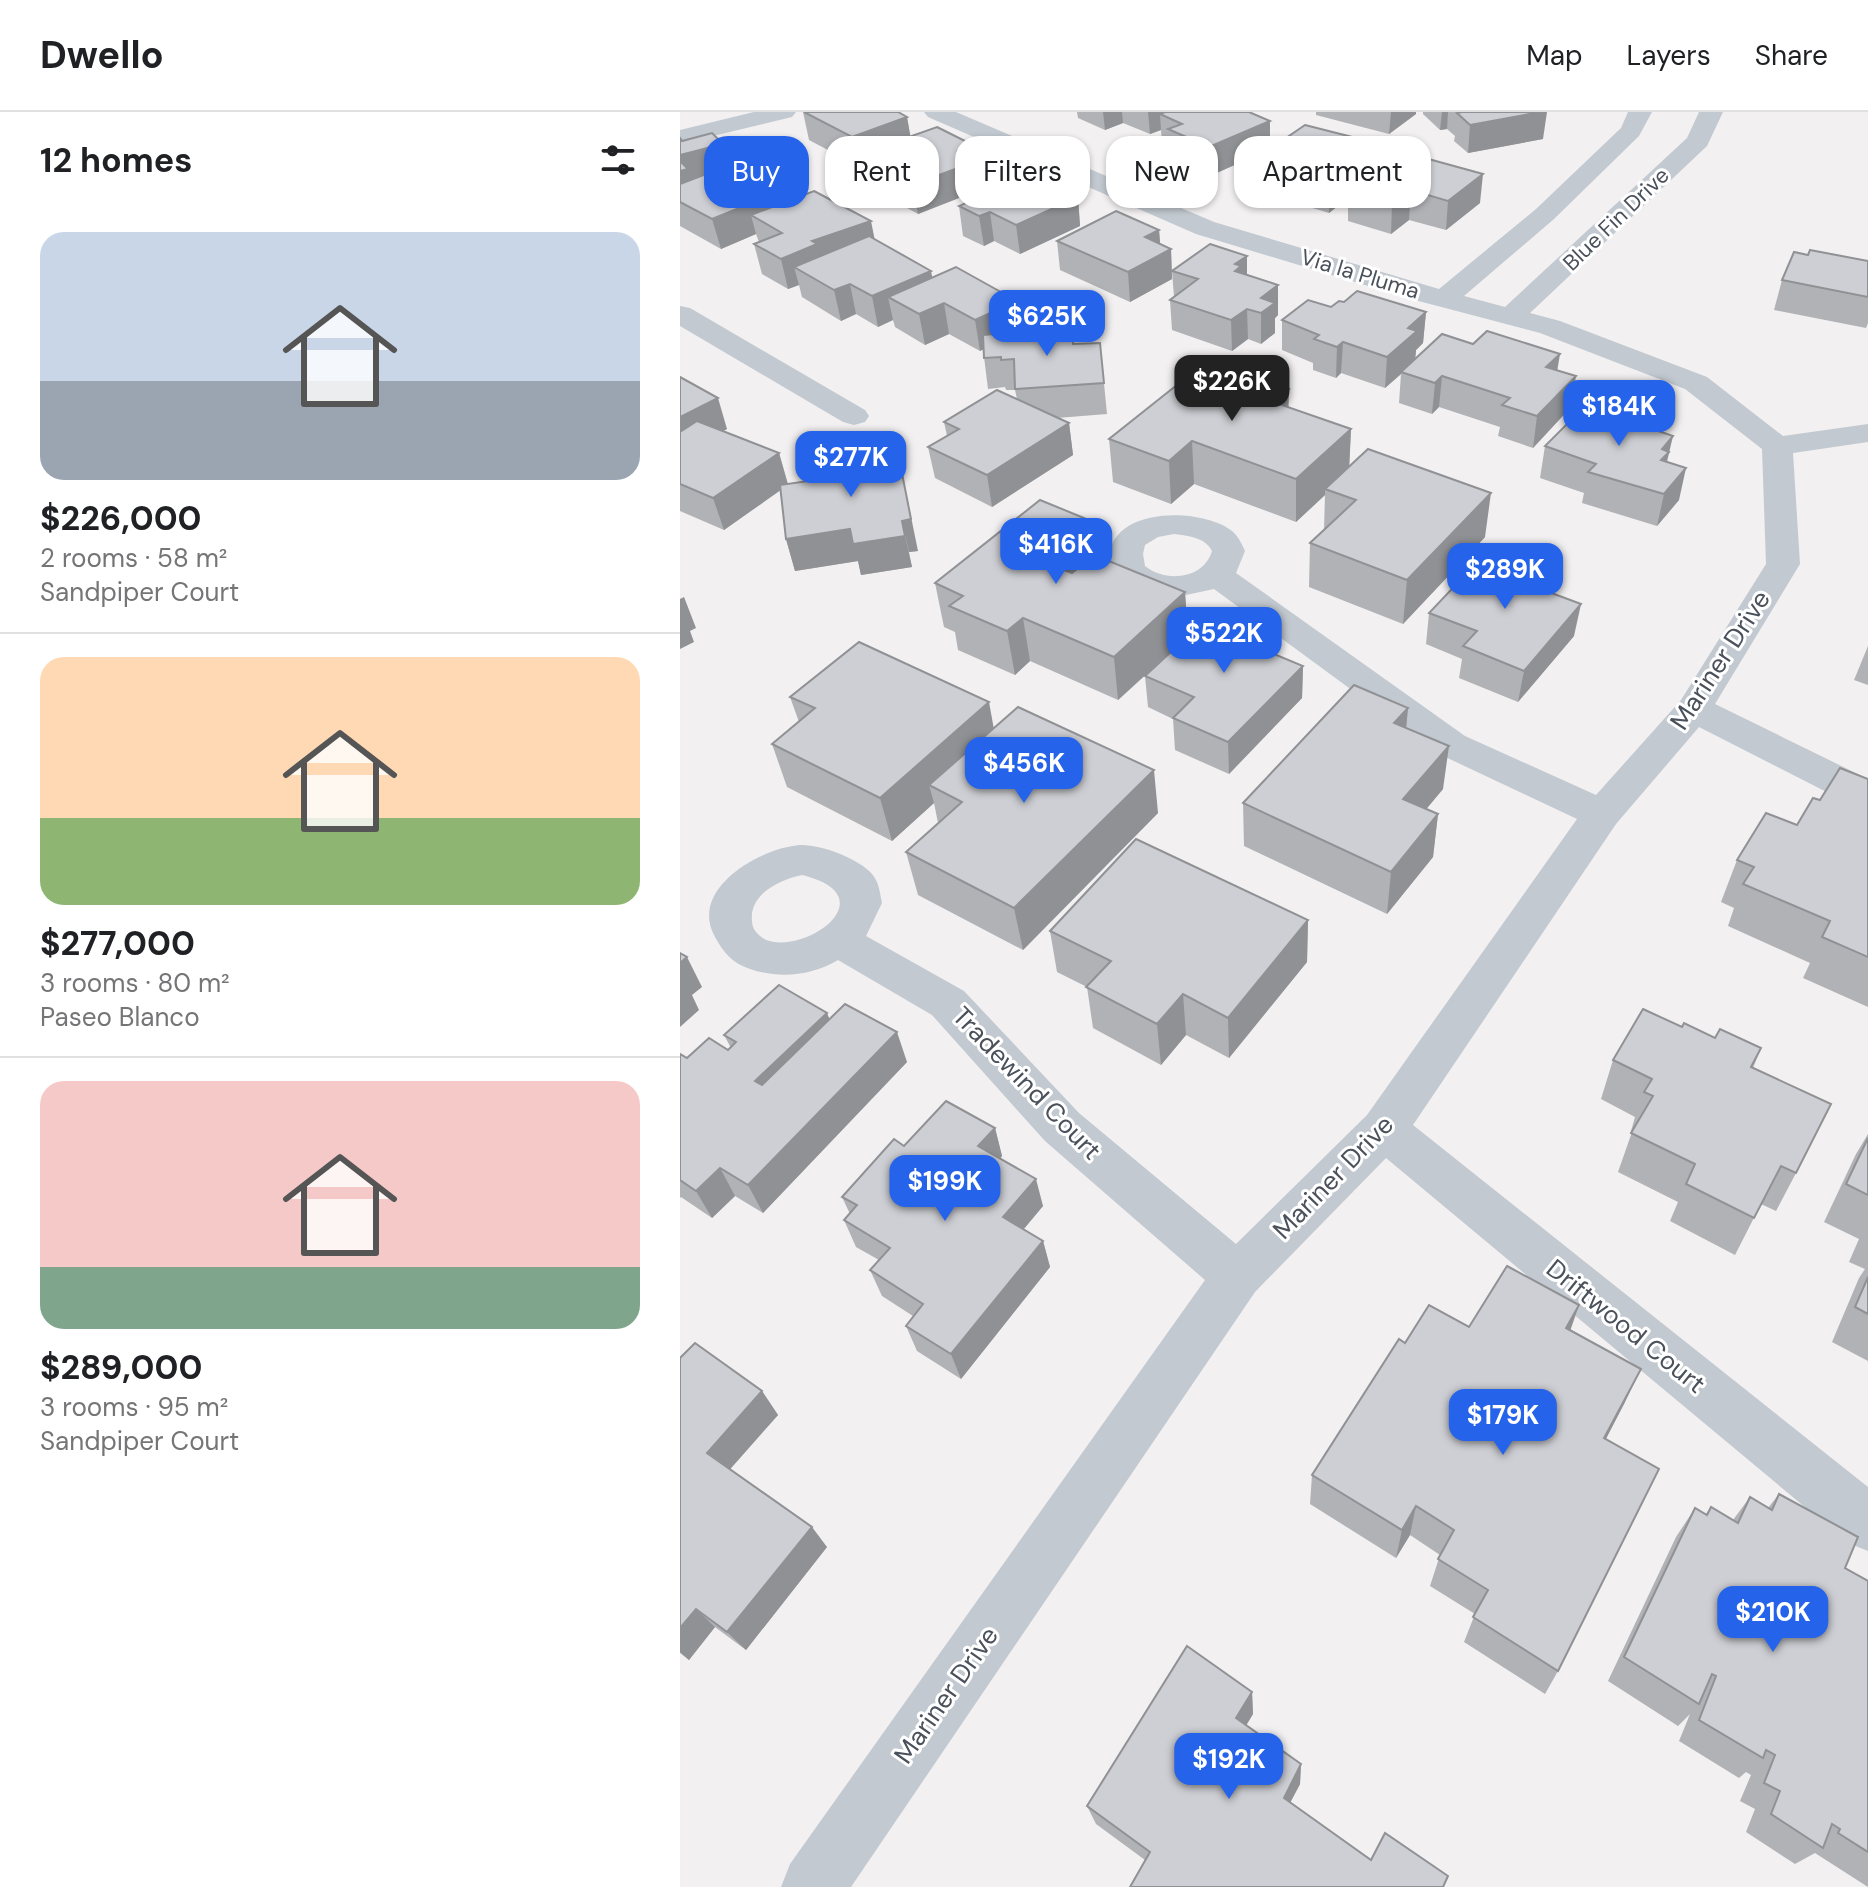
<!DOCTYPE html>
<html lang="en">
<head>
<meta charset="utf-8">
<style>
	body { margin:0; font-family:"DM Sans",sans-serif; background:#f6f6f6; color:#202124; height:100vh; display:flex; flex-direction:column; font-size:30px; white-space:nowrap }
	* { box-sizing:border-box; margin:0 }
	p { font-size:26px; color:#757577 }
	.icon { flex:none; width:44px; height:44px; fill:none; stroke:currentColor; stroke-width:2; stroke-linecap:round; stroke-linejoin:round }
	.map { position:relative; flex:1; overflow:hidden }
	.sheet { display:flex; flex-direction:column; background:#fff; width:680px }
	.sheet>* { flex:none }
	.hud { position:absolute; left:24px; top:24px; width:760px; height:72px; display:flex; gap:16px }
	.price { position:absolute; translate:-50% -68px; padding:0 18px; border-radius:16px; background:#2563eb; color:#fff; font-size:26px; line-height:52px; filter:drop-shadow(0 2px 4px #0008) }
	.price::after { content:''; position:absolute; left:50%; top:48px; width:24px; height:18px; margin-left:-12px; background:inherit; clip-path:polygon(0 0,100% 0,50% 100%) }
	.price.selected { background:#222; color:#fff }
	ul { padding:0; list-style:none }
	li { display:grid; align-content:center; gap:16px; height:424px; padding:0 40px }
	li+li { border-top:2px solid #e0e0e0 }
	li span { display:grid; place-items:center; height:248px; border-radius:24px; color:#555 }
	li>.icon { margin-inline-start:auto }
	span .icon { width:144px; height:144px; fill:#fffc; stroke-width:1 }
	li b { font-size:34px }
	h2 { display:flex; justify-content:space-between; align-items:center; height:96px; padding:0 40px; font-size:34px }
	.chip { padding:0 28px; border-radius:24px; background:#fff; box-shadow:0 2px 6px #0004; font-size:28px; line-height:72px }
	.chip.selected { background:#2563eb; color:#fff }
	header { display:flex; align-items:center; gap:48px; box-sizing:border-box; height:112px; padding:0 40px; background:#fff; border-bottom:2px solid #e0e0e0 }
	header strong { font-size:38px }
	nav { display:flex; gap:44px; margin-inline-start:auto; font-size:28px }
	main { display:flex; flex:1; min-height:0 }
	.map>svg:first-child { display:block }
</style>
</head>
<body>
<header>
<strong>Dwello</strong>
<nav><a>Map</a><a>Layers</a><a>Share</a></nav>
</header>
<main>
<section class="sheet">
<h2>12 homes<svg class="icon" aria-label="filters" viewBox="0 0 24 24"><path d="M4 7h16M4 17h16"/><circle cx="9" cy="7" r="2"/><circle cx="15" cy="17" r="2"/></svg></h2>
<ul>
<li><span style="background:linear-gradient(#c9d6e8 60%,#9aa5b1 0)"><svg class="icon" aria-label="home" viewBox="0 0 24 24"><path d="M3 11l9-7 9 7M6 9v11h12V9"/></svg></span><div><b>$226,000</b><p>2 rooms · 58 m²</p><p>Sandpiper Court</p></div></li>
<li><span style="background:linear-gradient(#ffd9b3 65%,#8fb573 0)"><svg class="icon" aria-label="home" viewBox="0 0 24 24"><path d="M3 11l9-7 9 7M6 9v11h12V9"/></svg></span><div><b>$277,000</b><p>3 rooms · 80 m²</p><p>Paseo Blanco</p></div></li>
<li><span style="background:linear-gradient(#f6c9c9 75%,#7fa58c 0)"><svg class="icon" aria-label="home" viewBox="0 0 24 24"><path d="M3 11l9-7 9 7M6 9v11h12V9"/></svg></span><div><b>$289,000</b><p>3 rooms · 95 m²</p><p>Sandpiper Court</p></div></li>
</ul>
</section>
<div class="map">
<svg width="1188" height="1775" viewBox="0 0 1188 1775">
	<rect width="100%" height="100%" fill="#f2f0f0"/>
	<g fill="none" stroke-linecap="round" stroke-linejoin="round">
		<!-- street -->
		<g fill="#c2c9d0" fill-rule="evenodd">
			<path d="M74,0H116L112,5L0,32V18Z"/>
			<path d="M244,0H276L534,110L759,177L856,97L941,16L948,0H972L959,24L874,107L784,184L825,195L1007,26L1019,0H1043L1027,34L850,201L880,209L1027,265L1103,324L1188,312V330L1113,341L1120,452L1035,592L1188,667V698L1174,694L1019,615L936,712L733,1013L1188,1375V1439L1168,1431L706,1046L575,1180L171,1775H101L110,1752L525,1168L365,1029L252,903L158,848C131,864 99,867 70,857C52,851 44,841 35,825C8,777 80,736 120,733C140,732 180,747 192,762C199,770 200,781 202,791L186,824L284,879L399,1001L556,1132L687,1003L897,707L759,642L534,477L492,486L446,474L429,449C428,394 521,395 552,419C558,424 562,432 565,439L556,461L785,624L916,683L1001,588L1086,452L1082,337L1005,277L860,221L731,187L516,122L248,5ZM494,422C508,424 525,425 532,439C524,467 486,471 465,454L463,442L465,433L478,425ZM122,763C208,784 126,843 86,828C79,824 72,818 72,809C69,782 99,768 122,763Z"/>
			<path d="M0,194L10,196L185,298L189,304L185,310L174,313L163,310L0,214Z"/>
		</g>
	</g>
	<!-- wall -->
	<g fill="#b1b2b6">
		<path d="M123,0L227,5L230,24L297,49L301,72L398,85L400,114L340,142L314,129L304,134L283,124L279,94L286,91L284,84L238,102L187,74L182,52L178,54L129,28Z"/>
		<path d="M397,0H569L590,9V37L679,48L680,72L723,40L800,91L766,118L729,108L711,122L668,109V86L649,101L616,91V76L587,68L588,38L530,64L489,46V34L482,31L481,18L470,22L443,11L425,18L398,6Z"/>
		<path d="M636,0H736V2L709,22L636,3Z"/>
		<path d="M743,0H860L863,27L788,41L774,29L775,24L767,17L760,18L743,2Z"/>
		<path d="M0,26L2,29L43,32L49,54L103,91L195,127L252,166L337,189L342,219L394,232L420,231L427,302L377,306L389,311L393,343L312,395L255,366L248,335L267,324L264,310L337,287L335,278H326L325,275L308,277L303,237L300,239L269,222L245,233L215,215L213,208L198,215L176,202L161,209L122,185L119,173L108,177L82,162L74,132L79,130L76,122L41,137L0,114Z"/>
		<path d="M479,118L480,132L491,137L492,167L450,190L380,158L377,129Z"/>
		<path d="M1128,143L1188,149V211L1186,216L1094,198L1102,168Z"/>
		<path d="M492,159L567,163L598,173V203L595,206V221L581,232L568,227L552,239L492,218L490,188L494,185Z"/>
		<path d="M664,190L746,200L743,231L736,238L735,247L877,258L891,295L853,336L818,324L820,315L759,295L752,302L719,291L721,262L705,276L661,261L656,266L633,258V251L602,238V208L651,195Z"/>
		<path d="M0,265L47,317L43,319L99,341L108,372L163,364L159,339L238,439L229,440L232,455L181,463L178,449L115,459L106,427L100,378L44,418L0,399Z"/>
		<path d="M608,296L671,317L669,355L805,425L723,512L629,475L630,431L644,418L645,383L616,410L514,372L491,392L433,370L429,327Z"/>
		<path d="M959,302L957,312L987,350L999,388L977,414L902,391L904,381L860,366L865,334L903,306Z"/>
		<path d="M409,447L505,480L508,524L438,588L350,549L335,563L278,538L275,520L264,515L255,471Z"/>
		<path d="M859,476L894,524L838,590L779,566L782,547L746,532L749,501Z"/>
		<path d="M592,521V541L623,554L622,586L549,662L495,638L493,607L468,595L465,564Z"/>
		<path d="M1188,534V573L1174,568Z"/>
		<path d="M110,585L314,616L478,701L343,838L238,783L226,740L258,711L254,691L212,729L107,675L92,632L119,610Z"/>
		<path d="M728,596L726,616L763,677L746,697L758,702L753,745L707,802L564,734L563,691Z"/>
		<path d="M1188,667V895L1123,866L1130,851L1048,814L1054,796L1041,790L1057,748L1117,713L1140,688Z"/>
		<path d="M628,808L627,850L549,946L506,923L481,953L413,916L407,875L377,860L370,819Z"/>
		<path d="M147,901L149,907L227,950L83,1101L55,1084L32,1106L1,1085L0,1086V942L7,946L48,938L51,936L44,923Z"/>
		<path d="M1035,926L1081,936L1073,956L1116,1061L1096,1099L1081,1092L1055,1143L990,1109L998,1090L938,1060L952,1020L951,1019L955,1005L921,987L933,948Z"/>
		<path d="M315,1016L322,1044L320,1047L363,1094L344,1117L363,1129L370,1155L281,1267L237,1239L226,1214L233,1204L202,1184L190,1158L199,1148L176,1135L164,1108L170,1102L162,1085L224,1034Z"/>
		<path d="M1188,1022V1249L1152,1230L1179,1166L1185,1157L1169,1150L1179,1127L1144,1110L1176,1042Z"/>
		<path d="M899,1193L890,1218L945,1290L926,1327L878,1559L865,1582L784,1530L795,1502L750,1474L760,1443L730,1423L716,1446L630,1392L632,1363L725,1231L789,1215Z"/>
		<path d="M0,1246L82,1279L98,1303L50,1357L147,1435L66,1538L35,1515L9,1548L0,1541Z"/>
		<path d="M1099,1382L1165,1456L1188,1469V1775L1135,1741L1115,1752L1066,1720L1075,1697L1060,1689L1071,1663L1066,1660L1059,1666L999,1629L1010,1602L998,1614L928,1569L996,1425L1015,1396L1026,1402L1031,1395L1053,1408L1070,1385L1088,1396Z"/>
		<path d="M572,1580L573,1602L566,1613L621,1652L620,1672L610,1691L691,1748H465L416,1712L407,1694Z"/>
	</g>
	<!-- shaded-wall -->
	<g fill="#909194">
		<path d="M423,0H442L443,11L425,18Z"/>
		<path d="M468,0H504L480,2L481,18L470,22Z"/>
		<path d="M711,0H736V2L709,22Z"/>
		<path d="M762,0H768L767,17L760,18Z"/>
		<path d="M861,0H867L863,27L788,41L790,13Z"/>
		<path d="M227,5L232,33L198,39L195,37L197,46L181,45L182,52L178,54L172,25Z"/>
		<path d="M590,9V37L530,64L529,35Z"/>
		<path d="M680,27L679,50L681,48L679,77L669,80L668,86L649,101V71L658,42Z"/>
		<path d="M43,32L50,61L0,90V43Z"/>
		<path d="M293,33L302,78L284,79V84L238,102L232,73L278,39Z"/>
		<path d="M803,62L800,91L766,118L768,89Z"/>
		<path d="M96,63L103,92L71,103L76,122L41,137L32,107L79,70Z"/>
		<path d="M731,78L729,108L711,122L712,92Z"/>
		<path d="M398,85L400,114L340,142L336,113Z"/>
		<path d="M310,100L314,129L304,134L299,104Z"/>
		<path d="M191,109L197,139L114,155L119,173L108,177L101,147L132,129Z"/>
		<path d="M479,118L481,142L491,137L492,167L450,190L448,160L465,125Z"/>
		<path d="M567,144V174L556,189L555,152Z"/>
		<path d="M251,159L257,189L208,185L213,208L198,215L192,184Z"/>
		<path d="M170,172L176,202L161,209L154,178Z"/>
		<path d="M598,173V203L595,206V221L581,232V186Z"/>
		<path d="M337,189L342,219L300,239L295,208Z"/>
		<path d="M264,191L269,222L245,233L239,202Z"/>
		<path d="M567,197L568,227L552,239L551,208Z"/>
		<path d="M746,200L743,231L736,238L735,250L721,260V262L705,276L707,245L728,216Z"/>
		<path d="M663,230L661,261L656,266L657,235Z"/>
		<path d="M880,242L875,272L866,255Z"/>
		<path d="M762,264L759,295L752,302L755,271Z"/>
		<path d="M896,264L891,295L853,336L857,304Z"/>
		<path d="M609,277L608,320L593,290Z"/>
		<path d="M38,286L47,317L0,342V305Z"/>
		<path d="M389,311L393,343L312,395L307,363Z"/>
		<path d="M671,317L669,360L645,377V383L616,410V367Z"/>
		<path d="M993,324L982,371V337Z"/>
		<path d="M512,329L514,372L491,392L489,349Z"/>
		<path d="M216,331L238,439L229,440L222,409Z"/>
		<path d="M99,341L108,373L44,418L33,386Z"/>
		<path d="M1006,356L999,388L977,414L984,382Z"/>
		<path d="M811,381L805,425L723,512L727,468Z"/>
		<path d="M404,406L409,449L361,489L354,446Z"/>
		<path d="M170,417L225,424L232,455L181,463L178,449L115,459L106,427Z"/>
		<path d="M862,459L857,490L850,473Z"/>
		<path d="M505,480L508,524L438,588L434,545Z"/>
		<path d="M4,485L16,516L10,519L14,530L0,537V487Z"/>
		<path d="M901,492L894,524L838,590L844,559Z"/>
		<path d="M343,506L350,549L335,563L327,519Z"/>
		<path d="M592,521V553L577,535Z"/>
		<path d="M623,554L622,586L549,662L548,630Z"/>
		<path d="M309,590L317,634L249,673L254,691L212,729L200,686Z"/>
		<path d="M728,596L724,640L714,611Z"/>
		<path d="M769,634L763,677L719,730L723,687Z"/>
		<path d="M474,658L478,701L343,838L334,796Z"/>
		<path d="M758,702L753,745L707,802L711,760Z"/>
		<path d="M628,808L627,850L549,946L548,906Z"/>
		<path d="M7,845L22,875L12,883L19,898L0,915V851Z"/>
		<path d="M503,882L506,923L481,953L477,912Z"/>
		<path d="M147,901L159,931L89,998L75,969Z"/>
		<path d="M217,920L227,950L83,1101L68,1073Z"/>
		<path d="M315,1016L322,1044L306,1062L298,1034Z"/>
		<path d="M40,1056L55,1084L32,1106L16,1079Z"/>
		<path d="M356,1067L363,1094L331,1132L323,1105Z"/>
		<path d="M363,1129L370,1155L281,1267L271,1242Z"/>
		<path d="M899,1193L887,1228L886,1216Z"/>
		<path d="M961,1257L945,1290L910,1357L924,1326Z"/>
		<path d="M82,1279L98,1303L45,1363L27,1341Z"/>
		<path d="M736,1394L730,1423L716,1446L722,1418Z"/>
		<path d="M132,1415L147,1435L66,1538L47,1520Z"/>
		<path d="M16,1497L35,1515L9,1548L0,1540V1516Z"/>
		<path d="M572,1580L573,1602L558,1627L556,1606Z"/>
		<path d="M621,1652L620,1672L603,1704L604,1686Z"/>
	</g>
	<!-- building -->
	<g fill="#cecfd4" stroke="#909194" stroke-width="2">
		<path d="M124,0H218L227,5L172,25Z"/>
		<path d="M485,0H569L590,9L529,35L488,17L502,12L480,2Z"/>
		<path d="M782,0H861L790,13L777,1Z"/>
		<path d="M625,13L680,27L658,42L681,48L649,71L617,62L632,51L587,39Z"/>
		<path d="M257,15L293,33L278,39L297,49L232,73L181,45L198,39L195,37Z"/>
		<path d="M32,21L43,32L0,43V26L2,29Z"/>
		<path d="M723,40L803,62L768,89L731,78L712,92L669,80Z"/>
		<path d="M0,49L8,57L0,59Z"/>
		<path d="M70,49L96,63L79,70L99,80L32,107L0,90V72L47,54L52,56Z"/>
		<path d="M336,56L398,85L336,113L310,100L299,104L279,94L298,86L284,79Z"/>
		<path d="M134,79L191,109L132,129L137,132L101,147L74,132L102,121L71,103Z"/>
		<path d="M436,99L479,118L465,125L491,137L448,160L377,129Z"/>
		<path d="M189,124L251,159L192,184L170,172L154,178L114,155Z"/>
		<path d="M530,132L567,144L555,152L561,154L555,159L598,173L581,186L595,191L581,201L567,197L551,208L490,188L518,167L492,159Z"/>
		<path d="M1130,138L1188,149V185L1102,168L1114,140L1128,143Z"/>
		<path d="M276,155L337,189L295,208L264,191L239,202L208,185Z"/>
		<path d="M677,179L746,200L728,216L737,219L707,245L663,230L657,235L634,227L639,223L602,208L628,188L651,195L659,189L664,190Z"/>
		<path d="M392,216L393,232L420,231L424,271L335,277L334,247L321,248V245L304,246L303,223Z"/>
		<path d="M807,219L880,242L866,255L896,264L857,304L822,293L830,286L762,264L755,271L721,260L762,222L793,232Z"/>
		<path d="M527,249L609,277L593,290L671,317L616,367L512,329L489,349L429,327Z"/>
		<path d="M0,265L38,286L0,305Z"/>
		<path d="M317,278L389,311L307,363L248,335L279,317L264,310Z"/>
		<path d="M919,290L959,302L952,310L993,324L982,337L989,340L981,348L1006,356L984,382L908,360L916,352L865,334L895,304L903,306Z"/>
		<path d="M17,309L99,341L33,386L0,372V320Z"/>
		<path d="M216,331L231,407L222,409L225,424L173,432L170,417L106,427L100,373L163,364L159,339Z"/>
		<path d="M688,337L811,381L727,468L630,431L676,388L645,377Z"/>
		<path d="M360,388L404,406L354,446L392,461L414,443L505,480L434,545L343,506L327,519L269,494L283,484L255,471Z"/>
		<path d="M808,439L862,459L850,473L901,492L844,559L783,534L797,519L749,501Z"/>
		<path d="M536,498L592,521L577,535L623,554L548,630L493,606L514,585L465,564Z"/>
		<path d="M179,530L309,590L200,686L92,632L135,596L110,585Z"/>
		<path d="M674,573L728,596L714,611L769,634L723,687L758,702L711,760L563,691Z"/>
		<path d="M338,595L474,658L334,796L226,740L282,690L249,673Z"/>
		<path d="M1160,656L1188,667V845L1142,825L1150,809L1063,772L1074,755L1057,748L1086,701L1117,713L1133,686L1140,688Z"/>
		<path d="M456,727L628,808L548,906L503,882L477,912L406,875L431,849L370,819Z"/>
		<path d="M0,841L7,845L0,851Z"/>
		<path d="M99,873L147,901L75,969L82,973L165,892L217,920L68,1073L40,1056L16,1079L0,1068V942L7,946L29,926L48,938L56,930L44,923Z"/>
		<path d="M963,897L1002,915L1004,911L1035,926L1040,917L1081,936L1071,955L1151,992L1116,1061L1101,1054L1074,1106L1006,1072L1015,1052L951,1021L973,984L964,980L972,967L933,948Z"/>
		<path d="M266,989L315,1016L298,1034L356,1067L323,1105L363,1129L271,1242L226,1214L243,1192L190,1158L210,1136L164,1108L177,1093L162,1085L214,1027L224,1034Z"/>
		<path d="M1188,1026V1083L1166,1072Z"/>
		<path d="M827,1154L899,1193L886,1216L961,1257L924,1326L979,1357L878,1559L793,1505L808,1478L758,1447L774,1418L736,1394L722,1418L632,1363L719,1227L725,1231L749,1193L789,1215Z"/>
		<path d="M1188,1165V1202L1175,1195Z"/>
		<path d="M15,1231L82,1279L27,1341L132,1415L47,1520L16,1497L0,1516V1246Z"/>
		<path d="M1099,1382L1178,1425L1165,1456L1188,1469V1740L1158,1721L1160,1717L1152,1712L1143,1736L1091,1702L1100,1679L1084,1671L1095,1643L1086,1638L1083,1646L1019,1608L1036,1564L1032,1562L1019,1592L944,1545L1015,1396L1027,1403L1031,1395L1058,1411L1070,1385L1092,1398Z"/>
		<path d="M507,1534L572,1580L556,1606L621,1652L604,1686L691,1748L705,1721L768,1764L763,1775H450L470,1740L407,1694Z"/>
	</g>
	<g text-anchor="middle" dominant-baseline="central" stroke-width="6" stroke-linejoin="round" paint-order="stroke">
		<!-- far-street labels -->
		<g font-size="22" fill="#4a515b" stroke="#fff">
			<text transform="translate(936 107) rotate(-44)">Blue Fin Drive</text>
			<text transform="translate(680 162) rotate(17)">Via la Pluma</text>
		</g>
		<!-- street labels -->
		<g font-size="26" fill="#4a515b" stroke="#fff">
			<text transform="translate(1040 548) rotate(-57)">Mariner Drive</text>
			<text transform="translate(347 971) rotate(46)">Tradewind Court</text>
			<text transform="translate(653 1065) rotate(-46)">Mariner Drive</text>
			<text transform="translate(946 1214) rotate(39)">Driftwood Court</text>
			<text transform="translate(266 1583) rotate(-55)">Mariner Drive</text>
		</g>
	</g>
</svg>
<b class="price" style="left:367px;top:246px">$625K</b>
<b class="price selected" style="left:552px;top:311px">$226K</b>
<b class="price" style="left:939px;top:336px">$184K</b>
<b class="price" style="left:171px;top:387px">$277K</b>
<b class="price" style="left:376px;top:474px">$416K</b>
<b class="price" style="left:825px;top:499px">$289K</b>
<b class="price" style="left:544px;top:563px">$522K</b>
<b class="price" style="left:344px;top:693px">$456K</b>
<b class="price" style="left:265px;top:1111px">$199K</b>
<b class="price" style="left:823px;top:1345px">$179K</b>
<b class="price" style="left:1093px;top:1542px">$210K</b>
<b class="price" style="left:549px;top:1689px">$192K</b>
<div class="hud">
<a class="chip selected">Buy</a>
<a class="chip">Rent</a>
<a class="chip">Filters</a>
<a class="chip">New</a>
<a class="chip">Apartment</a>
</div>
</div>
</main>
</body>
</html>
